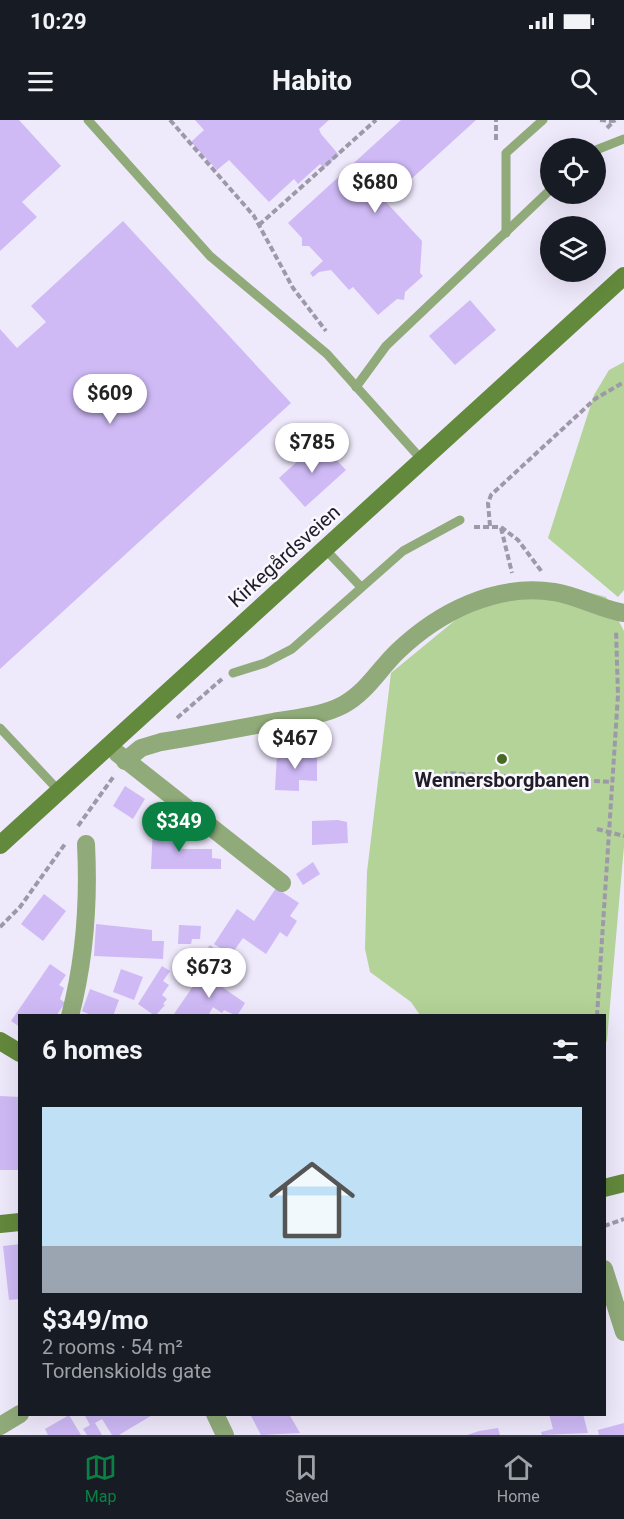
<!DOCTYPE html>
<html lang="en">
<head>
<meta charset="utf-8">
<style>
	body { margin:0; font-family:Roboto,sans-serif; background:#20242c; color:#f1f3f6; height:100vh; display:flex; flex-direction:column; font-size:22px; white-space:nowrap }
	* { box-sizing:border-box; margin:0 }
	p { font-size:20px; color:#9ea1a6 }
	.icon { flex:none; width:33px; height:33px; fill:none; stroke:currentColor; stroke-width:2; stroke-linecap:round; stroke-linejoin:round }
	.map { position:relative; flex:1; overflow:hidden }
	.side { position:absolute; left:18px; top:894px; width:588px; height:402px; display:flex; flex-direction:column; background:#171b24; border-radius:0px; box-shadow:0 6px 24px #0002 }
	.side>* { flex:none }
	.controls { position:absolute; left:540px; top:18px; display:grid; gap:12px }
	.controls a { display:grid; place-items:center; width:66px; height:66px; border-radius:50%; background:#171b24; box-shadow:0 6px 24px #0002; font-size:30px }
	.price { position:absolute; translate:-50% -51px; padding:0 14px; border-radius:21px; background:#fff; color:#222; font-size:20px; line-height:39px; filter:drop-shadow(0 2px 3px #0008) }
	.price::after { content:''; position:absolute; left:50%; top:36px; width:18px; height:14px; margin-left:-9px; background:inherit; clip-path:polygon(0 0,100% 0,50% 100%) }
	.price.on { background:#0b8043; color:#fff }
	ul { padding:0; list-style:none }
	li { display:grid; align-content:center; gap:12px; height:318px; padding:0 24px }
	li span { display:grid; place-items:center; height:186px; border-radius:0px; color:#555 }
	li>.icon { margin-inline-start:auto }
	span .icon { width:108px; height:108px; fill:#fffc; stroke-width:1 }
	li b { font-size:26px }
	h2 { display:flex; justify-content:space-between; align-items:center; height:72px; padding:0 24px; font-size:26px }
	.status { display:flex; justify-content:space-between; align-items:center; height:42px; padding:0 30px; background:#171b24; direction:ltr }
	.status svg { height:16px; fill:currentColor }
	header { display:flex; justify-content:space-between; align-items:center; height:78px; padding:0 24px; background:#171b24; font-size:27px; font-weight:700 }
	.dock { display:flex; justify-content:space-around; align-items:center; height:84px; border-top:2px solid #363941; background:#171b24; font-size:16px; color:#9ea1a6 }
	.dock a { display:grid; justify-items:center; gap:3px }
	.dock .on { color:#0b8043 }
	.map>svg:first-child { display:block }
</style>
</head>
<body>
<div class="status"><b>10:29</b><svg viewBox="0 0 49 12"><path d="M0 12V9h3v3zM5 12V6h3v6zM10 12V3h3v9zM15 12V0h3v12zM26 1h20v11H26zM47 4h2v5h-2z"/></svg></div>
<header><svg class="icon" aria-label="menu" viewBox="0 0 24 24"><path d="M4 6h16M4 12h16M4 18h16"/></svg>Habito<svg class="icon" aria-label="search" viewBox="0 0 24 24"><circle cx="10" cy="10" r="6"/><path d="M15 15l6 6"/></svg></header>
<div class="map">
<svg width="624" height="1315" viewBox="0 0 624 1315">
	<rect width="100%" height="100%" fill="#efe9fc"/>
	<!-- green -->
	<g fill="#b3d398">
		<path d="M624,242V470L618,477L548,418L594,275L609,250Z"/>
		<path d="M557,464L606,477L624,511V726L607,920L605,925L604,896L420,895L411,882L370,852L365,829L367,752L391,553L498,465Z"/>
	</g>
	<!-- building -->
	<g fill="#cfbaf6">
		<path d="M0,0H19L61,46L22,82L37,97L0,131Z"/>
		<path d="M195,0H329L319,9L321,14L339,35L324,48L320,44L298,64L294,59L269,82L229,40L217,50L191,22L204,10Z"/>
		<path d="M401,0H476L386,82L422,121L420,153L423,156L405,172L404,180L397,179L378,195L353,167L349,170L331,150L319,152L313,157L310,153L323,141L309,126H302V118L288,103Z"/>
		<path d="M123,101L291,283L0,549V209L17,228L46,202L31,186Z"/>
		<path d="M470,180L496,210L455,245L429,216Z"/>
		<path d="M319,322L346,350L305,387L279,358Z"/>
		<path d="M277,633L317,634V661L299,660V671L275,670Z"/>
		<path d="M125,666L145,679L133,699L113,686Z"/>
		<path d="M338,700L347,702L348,723L312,725V701Z"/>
		<path d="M153,706H168V712H181V729H212V738L221,739V749H151Z"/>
		<path d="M313,742L320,754L303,765L296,754Z"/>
		<path d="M276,768L299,783L290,796L297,801L287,817L280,812L266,834L243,818L231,835L214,824L237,789L254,801Z"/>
		<path d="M44,774L66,791L43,821L21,804Z"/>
		<path d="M96,804L152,810V821H164L163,839L94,836Z"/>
		<path d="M179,805L201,806L200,819H192L191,824H178Z"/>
		<path d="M210,825L224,835L213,852L208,849L205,853L192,844L200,831L204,833Z"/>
		<path d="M50,844L66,855L59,865L64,868L60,879L65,883L56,896H20V907L11,901Z"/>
		<path d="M162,846L170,851L163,861L169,865L162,875L167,879L163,884L165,885L155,896L138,884Z"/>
		<path d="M121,849L143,857L134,880L113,872Z"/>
		<path d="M202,853L245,883L237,896L224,890L222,893L213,887L208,896L174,894Z"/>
		<path d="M90,869L119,880L113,896H93L82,891Z"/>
		<path d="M0,976L20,977V1050H0Z"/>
		<path d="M20,1124V1179L9,1180L3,1126Z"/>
		<path d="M84,1294H154L119,1315H112L102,1299L95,1303L102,1315H87L83,1309L90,1305Z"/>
		<path d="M250,1294H289L300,1313L261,1315Z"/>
		<path d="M549,1294H583L588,1313L542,1315L541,1312L553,1309Z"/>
		<path d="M69,1295L81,1315H48L45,1309Z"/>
		<path d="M624,1303V1315H599L598,1310Z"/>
		<path d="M498,1308L500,1315H467L479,1311Z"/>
	</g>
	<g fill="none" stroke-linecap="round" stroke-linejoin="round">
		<!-- path -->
		<g stroke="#9e99a9" stroke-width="4" stroke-dasharray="6 3" stroke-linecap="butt">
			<path d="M170,0L254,96L293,168L326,211"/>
			<path d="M600,0L614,1"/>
			<path d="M607,8L615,0"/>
			<path d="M496,20V0"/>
			<path d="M259,105L376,0"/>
			<path d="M490,406L488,383L491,375L595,279L624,262"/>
			<path d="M474,407H501L518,420L542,452"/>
			<path d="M501,408L512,453"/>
			<path d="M177,598L222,559"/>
			<path d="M444,658L447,653L612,662"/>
			<path d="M78,706L114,656"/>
			<path d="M597,709L624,716"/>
			<path d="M0,807L20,787L65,724"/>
			<path d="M597,896L618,575L616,510"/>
			<path d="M604,1106L624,1099"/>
		</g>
		<!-- lane -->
		<g stroke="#90aa79" stroke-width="9">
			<path d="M88,0L210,136L327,234L422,340"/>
			<path d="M596,30L624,19"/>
			<path d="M506,113V33L543,0"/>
			<path d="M356,267L386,226L550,70"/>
			<path d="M325,429L361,467"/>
			<path d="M233,553L265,543L292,529L403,431L460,400"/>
			<path d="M0,608L59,671"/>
		</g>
		<!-- street -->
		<g stroke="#90aa79" stroke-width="18">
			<path d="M117,633L282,763"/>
			<path d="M125,641L141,628L161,622C198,616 235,609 273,602C296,598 322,596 343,585C367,572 379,549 398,531C439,492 496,463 554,472C579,476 600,489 624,493"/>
			<path d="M70,896C85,839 89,782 86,724"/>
			<path d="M604,1149L624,1212"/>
			<path d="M215,1294L225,1315"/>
			<path d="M0,1306L20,1294"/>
		</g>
		<!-- secondary -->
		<g stroke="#63893c" stroke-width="18">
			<path d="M0,725L624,156"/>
			<path d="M0,921L20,933"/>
			<path d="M604,1068L624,1063"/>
			<path d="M0,1104L20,1102"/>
		</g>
	</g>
	<!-- markers -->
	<circle fill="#476921" stroke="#faf8ff" stroke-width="2" cx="502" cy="639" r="6"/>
	<g text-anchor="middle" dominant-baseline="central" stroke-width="5" stroke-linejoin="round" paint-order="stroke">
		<!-- street labels -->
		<g font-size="20" fill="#201c28" stroke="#faf8ff">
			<text transform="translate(284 436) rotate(-42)">Kirkegårdsveien</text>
		</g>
		<!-- poi labels -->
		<g font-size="20" font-weight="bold" fill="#201c28" stroke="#faf8ff">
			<text x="502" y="660">Wennersborgbanen</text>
		</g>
	</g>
</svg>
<div class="controls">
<a><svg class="icon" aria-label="locate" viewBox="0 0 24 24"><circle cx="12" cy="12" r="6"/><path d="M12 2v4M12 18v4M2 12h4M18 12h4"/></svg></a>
<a><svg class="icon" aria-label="layers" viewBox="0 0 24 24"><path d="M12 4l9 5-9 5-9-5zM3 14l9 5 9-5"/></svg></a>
</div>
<b class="price" style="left:375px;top:94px">$680</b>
<b class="price" style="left:110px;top:305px">$609</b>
<b class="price" style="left:312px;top:354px">$785</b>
<b class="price" style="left:295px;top:650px">$467</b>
<b class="price on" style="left:179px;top:733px">$349</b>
<b class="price" style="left:209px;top:879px">$673</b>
<section class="side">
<h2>6 homes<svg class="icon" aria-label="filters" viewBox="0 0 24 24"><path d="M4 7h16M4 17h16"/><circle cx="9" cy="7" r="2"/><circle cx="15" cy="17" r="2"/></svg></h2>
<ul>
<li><span style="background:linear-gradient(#bfe0f5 75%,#9aa5b1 0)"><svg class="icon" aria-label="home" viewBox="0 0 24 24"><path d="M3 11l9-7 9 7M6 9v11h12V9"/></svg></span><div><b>$349/mo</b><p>2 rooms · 54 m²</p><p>Tordenskiolds gate</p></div></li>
</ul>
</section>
</div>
<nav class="dock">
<a class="on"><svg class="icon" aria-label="map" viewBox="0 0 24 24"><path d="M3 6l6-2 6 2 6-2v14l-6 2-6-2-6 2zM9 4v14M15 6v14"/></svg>Map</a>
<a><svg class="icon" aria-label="saved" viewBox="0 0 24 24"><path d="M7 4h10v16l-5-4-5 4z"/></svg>Saved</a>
<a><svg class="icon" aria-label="home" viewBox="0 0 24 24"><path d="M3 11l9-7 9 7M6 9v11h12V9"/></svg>Home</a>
</nav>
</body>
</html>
